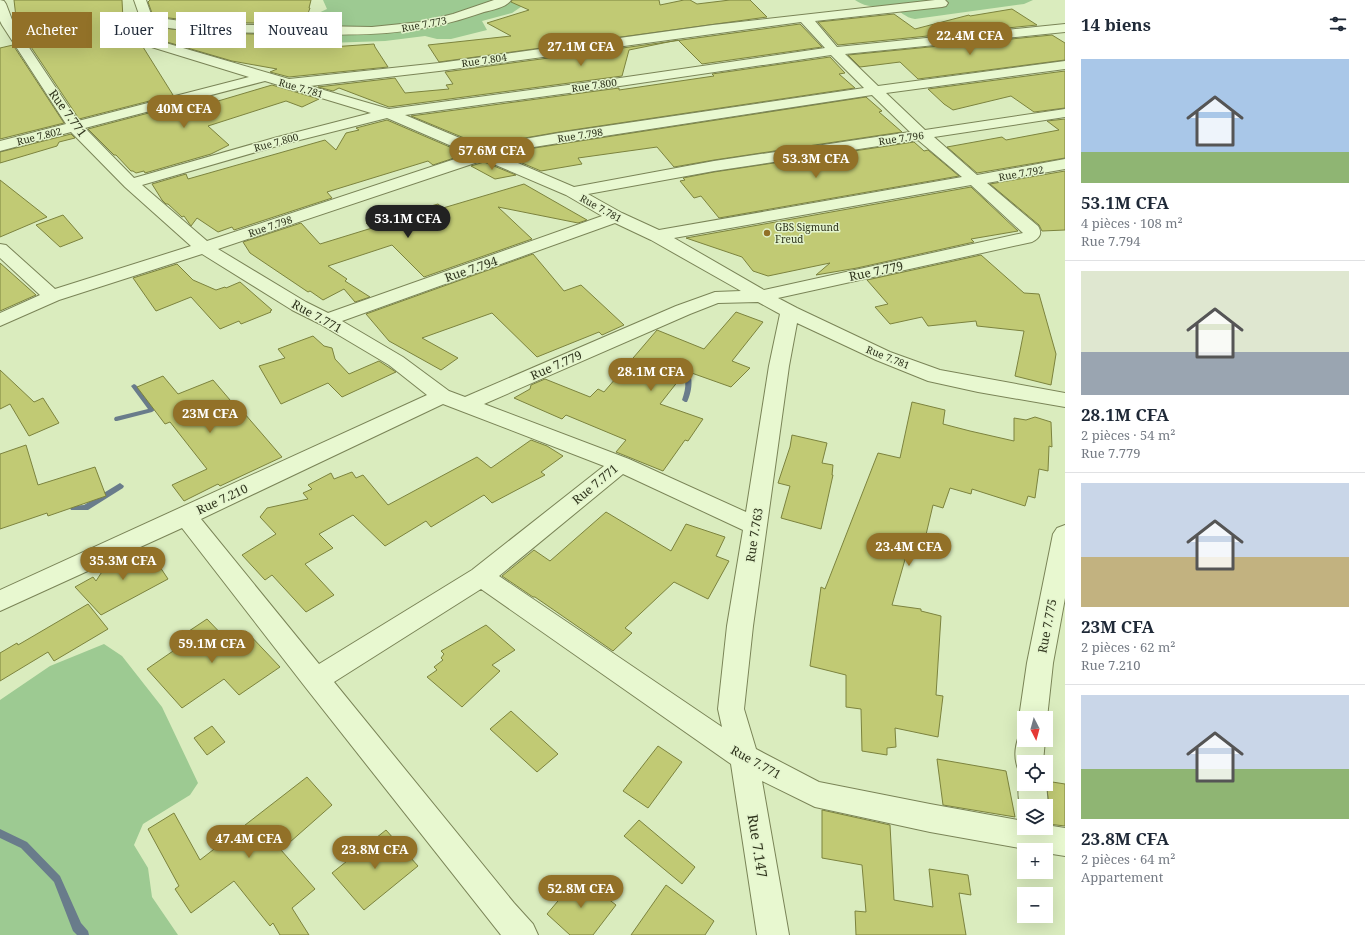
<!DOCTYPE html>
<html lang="fr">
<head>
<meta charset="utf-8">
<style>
	body { margin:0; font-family:"Noto Serif",serif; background:#f2f2f3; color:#1f2937; height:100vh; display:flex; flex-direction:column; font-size:15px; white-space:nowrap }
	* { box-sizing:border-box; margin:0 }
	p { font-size:13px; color:#747a83 }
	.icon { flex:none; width:22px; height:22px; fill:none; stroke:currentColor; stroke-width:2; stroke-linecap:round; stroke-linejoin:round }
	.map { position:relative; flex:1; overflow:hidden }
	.drawer { display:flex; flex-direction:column; background:#fff; width:300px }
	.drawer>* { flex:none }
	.hud { position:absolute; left:12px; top:12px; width:380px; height:36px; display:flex; gap:8px }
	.needle { width:26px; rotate:174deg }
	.buttons { position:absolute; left:1017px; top:711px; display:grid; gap:8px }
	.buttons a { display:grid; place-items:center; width:36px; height:36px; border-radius:0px; background:#fff; box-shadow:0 4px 16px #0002; font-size:20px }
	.price { position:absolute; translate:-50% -34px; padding:0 9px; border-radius:14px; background:#927128; color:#fff; font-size:13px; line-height:26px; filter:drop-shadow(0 1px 2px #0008) }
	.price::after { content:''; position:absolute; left:50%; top:24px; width:12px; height:9px; margin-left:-6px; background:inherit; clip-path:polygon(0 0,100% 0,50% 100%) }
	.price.selected { background:#222; color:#fff }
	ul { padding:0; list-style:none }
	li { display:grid; align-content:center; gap:8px; height:212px; padding:0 16px }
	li+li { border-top:1px solid #e0e1e3 }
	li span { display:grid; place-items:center; height:124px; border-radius:0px; color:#555 }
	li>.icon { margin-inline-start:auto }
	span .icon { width:72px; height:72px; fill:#fffc; stroke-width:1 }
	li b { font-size:17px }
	h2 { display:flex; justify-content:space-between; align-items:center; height:48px; padding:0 16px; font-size:17px }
	.tag { padding:0 14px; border-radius:0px; background:#fff; box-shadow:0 4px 16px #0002; font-size:14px; line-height:36px }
	.tag.selected { background:#927128; color:#fff }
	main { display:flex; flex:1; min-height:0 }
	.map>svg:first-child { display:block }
</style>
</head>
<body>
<main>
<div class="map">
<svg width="1065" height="935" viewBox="0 0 1065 935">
	<rect width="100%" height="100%" fill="#daecbe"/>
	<!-- green -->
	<g fill="#9dca92">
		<path d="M323,0H531L512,13L482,21L487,30L451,39H437L425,36L385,41L298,44L272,50L250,37L256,27L306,24L312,16L327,9Z"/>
		<path d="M855,0H1033L1024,4L915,19C905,18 900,10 892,8C877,5 868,9 855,0Z"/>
		<path d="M104,644L122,656L162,707L198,783L190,795L143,824L134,845L148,868L152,897L178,935H0V700L50,666Z"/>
	</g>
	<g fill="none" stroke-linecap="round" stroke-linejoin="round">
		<!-- stream -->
		<g fill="#697c8b" fill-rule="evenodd">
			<path d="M681,364C695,370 693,390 687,402H685L682,400C687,386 687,378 678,366Z"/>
			<path d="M134,384L136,385L155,410L152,412L117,421H115L114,419L115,417L148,409L131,386Z"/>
			<path d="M120,483L124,486L123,488L88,510H71L70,508L71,506L84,505Z"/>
			<path d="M0,829L27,842L60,876L81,923L88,931L89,935H77L73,931L54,882L21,848L0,838Z"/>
		</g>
	</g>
	<!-- building -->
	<g fill="#c1ca74" stroke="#7c833e">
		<path d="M14,0H122L124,39L139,17L138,39L173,95L79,119L17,26Z"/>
		<path d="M150,0H311L309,8H310L304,24L202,22L153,16L148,2Z"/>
		<path d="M512,0H659L660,5L684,0H690L697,4L730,0H750L767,17L439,62L428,45L511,36L487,23L529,10L511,2Z"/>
		<path d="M1012,9L1037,25L838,45L818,22L894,14L915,29L969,15L970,16Z"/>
		<path d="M800,24L822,47L702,64L678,40L629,50L622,76L389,107L339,88L333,91L318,87L395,78L405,93L449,89L446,85L453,84L445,72Z"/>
		<path d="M154,27L208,33L300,35L297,44L332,45L331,47L374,44L375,47L388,67L289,77L270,72L277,69L232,61L160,40L154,36Z"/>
		<path d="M1052,35L1065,43V60L918,79L900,62L860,67L848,55Z"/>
		<path d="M13,45L64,123L0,139V48Z"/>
		<path d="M830,57L845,73L839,74L855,88L559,132L513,140L486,147L411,116L619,88V90L714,76L712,74Z"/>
		<path d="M1065,71V108L1034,112L1011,96L953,110L944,104L928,89Z"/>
		<path d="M272,85L319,99L302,107L286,101L208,126L229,145L211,154L145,173L144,171L136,173L133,171H131L116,155H114L88,129L179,105L180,106L203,100L208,104Z"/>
		<path d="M866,97L882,111L879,112L902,132L714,160L674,167L657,147L578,158L582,164L541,171L503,155L515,151Z"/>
		<path d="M1065,119V158L977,173L947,147L1002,137L1006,140L1059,130L1047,121Z"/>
		<path d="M387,120L466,154L433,165L428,161L327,192L332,198L234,230L232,227L218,232L197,218L191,226L184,216L182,217L168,204H166L162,200L152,184L186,174L188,179L325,140L336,150L346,133L359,130L356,128Z"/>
		<path d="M71,134L75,138L59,142L57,146L0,163V152Z"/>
		<path d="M914,142L924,151L928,150L959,176L719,218L701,196L694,198L680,181L685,180L683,178L714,172Z"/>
		<path d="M484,162L516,175L495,179L471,166Z"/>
		<path d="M1065,171V230L1042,231L1039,225L990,184Z"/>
		<path d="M0,180L47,217L0,237Z"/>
		<path d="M524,184L587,220L578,223L498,207L532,239L424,277L392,245L328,266L347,279L345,281L370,297L355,302L344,289L323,300L310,291L308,292L250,253L243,242L301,223L320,244L372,228L366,223L414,207L417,210L438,204L443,208Z"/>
		<path d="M971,187L1018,231L971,239L974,242L857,268L816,275L830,263L768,276L753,271L742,257L686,238Z"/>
		<path d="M63,215L83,238L60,247L36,225Z"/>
		<path d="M533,254L564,291L581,285L624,325L602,335L599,332L537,357L492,313L422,338L458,358L441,370L389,341L366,314Z"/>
		<path d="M981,255L1024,293L1039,294L1056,354L1051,385L1015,376L1024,331L977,326L976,321L928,326L922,317L890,324L875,307L888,304L867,280Z"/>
		<path d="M0,263L36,295L0,311Z"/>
		<path d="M177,264L193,280L216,290L225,287L226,288L240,282L272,310L270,311L271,312L241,324L239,321L220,329L191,297L156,311L133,278Z"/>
		<path d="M736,312L763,322L732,361L750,368L731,387L686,371L660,404L703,419L688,441L685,440L663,471L616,452L626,440L566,415L562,419L514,398L530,389L531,385L545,379L590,397L598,389L604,392L657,330L704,349Z"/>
		<path d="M313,336L324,346L332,348L335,359L349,374L379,361L396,372L342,397L328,383L281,404L259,366L285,358L278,349Z"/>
		<path d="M0,370L34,402L43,398L59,423L29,436L10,404L0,409Z"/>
		<path d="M163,376L178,394L213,380L236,407L238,406L282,457L220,486L218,484L184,501L172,485L207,469L170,422L165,424L137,387Z"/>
		<path d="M912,402L945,410L943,424L970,431L1014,441V418L1026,420L1035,417L1051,422L1052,447L1049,446L1048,471L1039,469L1035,498L1028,496L1025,506L972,489L971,494L950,488L943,508L933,505L925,539L912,535L892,605L921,609V611L941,616L936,695L943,696L938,737L895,728L896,747L887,748V755L862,751L861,709L846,707V675L810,666L821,587L825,589L878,453L900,458Z"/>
		<path d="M792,435L827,443L822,463L833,465L832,475H833L821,529L781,518L790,486L778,483L790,447Z"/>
		<path d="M531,440L547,446L563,456L541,472L545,475L492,503L484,495L431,527L426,521L385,546L353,515L319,534L333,548L305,564L334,595L306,612L272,575L265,580L242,555L276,534L260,517L267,508L308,499L303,493L312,489L308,485L331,473L334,479L352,472L356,478L363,475L388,505L477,457L491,468Z"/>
		<path d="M26,445L38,485L95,467L106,496L48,516L47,513L0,529V454Z"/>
		<path d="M606,512L671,551L686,524L725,537L716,556L729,561L708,599L674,582L625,628L632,633L613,651L535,597H533L502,576L534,550L550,561Z"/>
		<path d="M142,548L147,553L150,552L168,579L101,615L75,587L93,577L96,581L107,564Z"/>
		<path d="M88,604L108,629L54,661L48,652L0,681V653L17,643L18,645Z"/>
		<path d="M207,619L229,642L246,631L280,667L239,695L224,679L182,708L147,669L189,640L183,635Z"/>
		<path d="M486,625L515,650L492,665L500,671L462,707L427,677L437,670L434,667L443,660L441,658L444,654L441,651Z"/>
		<path d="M511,711L558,754L537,772L490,729Z"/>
		<path d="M212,726L225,742L207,755L194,738Z"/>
		<path d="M658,746L682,762L648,808L623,791Z"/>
		<path d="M937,759L1006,771L1015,817L943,805Z"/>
		<path d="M307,777L332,805L281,850L315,889L292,908L309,935H280L273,923L270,926L234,881L191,913L175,889L179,886L148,829L174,813L200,860Z"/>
		<path d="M1046,781L1065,784V826L1048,824L1047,813L1049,806Z"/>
		<path d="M822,810L890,825L894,900L933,907L929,869L968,875L971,895L959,893L966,935H856L855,911L866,912L862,865L822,858Z"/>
		<path d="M639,820L695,867L682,884L624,836Z"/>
		<path d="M386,830L418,866L364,910L332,873Z"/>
		<path d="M579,876L616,905L593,935H570L547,914Z"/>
		<path d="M666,885L714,921L705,935H631Z"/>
	</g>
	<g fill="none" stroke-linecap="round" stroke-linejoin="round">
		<defs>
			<g id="minor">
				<path d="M0,0L4,1L6,4L14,25L78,121L249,77L145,45L139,38L141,20L134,0H146L152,17L202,24L372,27L421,22L453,14L494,0H511C507,7 492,10 484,12C406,40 345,35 265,33C227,32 189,33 153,25L152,37L159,41L289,79L439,63L713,25L935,0H945L948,3L946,6L942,7L815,21L837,47L1065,24V32L845,54L878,86L1065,61V69L886,93L925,130L1065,109V117L934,137L977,175L1065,159V169L987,183L1038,226C1043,234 1039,238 1032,242L778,298L797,308L890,352L940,370L1065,393V407L978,392L928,381L876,360L797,323L789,366L753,626L744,709L756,749L819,782L930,804L1024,821V828H1046V825L1065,828V856L1046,853V850H1031L930,832L815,807L762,781L789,935H757L731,764L481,589L334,682L514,903L533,924L538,935H501L306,688L182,528L0,611V590L427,395L389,365L320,324L292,310L202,254L59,300L0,326V313L40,295L0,258V244L6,245L55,289L191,246L125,187L71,132L0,151V141L66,124L2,25L0,21ZM801,22L825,48L613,79L389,109L310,86L439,71ZM831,55L864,88L559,133L513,141L486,149L405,115L613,87ZM265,81L371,113L274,138L134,178L85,128ZM872,95L910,132L714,161L574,187L499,155L515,150L559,143ZM387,118L470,154L207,241L142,185L284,144ZM918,140L962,177L659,230L622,213L588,194L714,171ZM484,160L566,195L602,216L328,313L306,302L218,249ZM971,185L1023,233L764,290L674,238ZM615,223L651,240L741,291L715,292L676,306L465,397L449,391L403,357L342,321ZM758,302L780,314L769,366L746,512L629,459L484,404L690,314L718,303ZM443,404L604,466L472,570L319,664L201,519ZM623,474L743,530L727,626L718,709L722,727L499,576Z"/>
				<path d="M1065,525V598L1053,663L1047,718H1024V727L1019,718L1027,663L1053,534L1057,528Z"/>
				<path d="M1024,730V740H1045L1043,762H1024V773L1019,771C1013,758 1015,744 1021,731Z"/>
				<path d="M1024,774V784L1046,783L1048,806L1046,812V806H1024V816C1018,802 1016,788 1022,775Z"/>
			</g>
		</defs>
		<!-- minor casing -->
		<use href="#minor" stroke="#7a8457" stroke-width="2"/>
		<!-- minor -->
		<use href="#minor" fill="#e8f8d0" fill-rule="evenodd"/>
	</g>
	<!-- markers -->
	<circle fill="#927128" stroke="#e4f4cd" stroke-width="1.5" cx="767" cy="233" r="4"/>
	<g text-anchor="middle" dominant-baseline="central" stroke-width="3" stroke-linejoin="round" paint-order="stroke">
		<!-- far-street labels -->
		<g font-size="10" fill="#2f341c" stroke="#e4f4cd">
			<text transform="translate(424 24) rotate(-11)">Rue 7.773</text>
			<text transform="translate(484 60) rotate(-8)">Rue 7.804</text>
			<text transform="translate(594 85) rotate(-8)">Rue 7.800</text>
			<text transform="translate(301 88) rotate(16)">Rue 7.781</text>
			<text transform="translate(580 135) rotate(-9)">Rue 7.798</text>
			<text transform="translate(39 136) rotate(-14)">Rue 7.802</text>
			<text transform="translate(901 138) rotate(-8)">Rue 7.796</text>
			<text transform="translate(276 142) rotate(-15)">Rue 7.800</text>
			<text transform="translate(1021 173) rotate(-10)">Rue 7.792</text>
			<text transform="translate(601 208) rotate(29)">Rue 7.781</text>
			<text transform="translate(270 226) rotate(-19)">Rue 7.798</text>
			<text transform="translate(888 357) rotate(22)">Rue 7.781</text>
		</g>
		<!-- far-poi labels -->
		<g font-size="10" fill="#2f341c" stroke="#e4f4cd" text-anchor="start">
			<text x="775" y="227">GBS Sigmund<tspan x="775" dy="12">Freud</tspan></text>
		</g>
		<!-- street labels -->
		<g font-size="12" fill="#2f341c" stroke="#e4f4cd">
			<text transform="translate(68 113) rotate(54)">Rue 7.771</text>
			<text transform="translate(471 269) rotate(-19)">Rue 7.794</text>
			<text transform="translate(876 271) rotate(-12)">Rue 7.779</text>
			<text transform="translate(317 316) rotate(29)">Rue 7.771</text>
			<text transform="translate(556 365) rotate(-24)">Rue 7.779</text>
			<text transform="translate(595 484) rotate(-40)">Rue 7.771</text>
			<text transform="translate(222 499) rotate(-25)">Rue 7.210</text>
			<text transform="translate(754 535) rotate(-81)">Rue 7.763</text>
			<text transform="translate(1047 626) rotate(-79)">Rue 7.775</text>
			<text transform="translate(756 762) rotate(29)">Rue 7.771</text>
		</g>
		<!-- near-street labels -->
		<g font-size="14" fill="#2f341c" stroke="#e4f4cd">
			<text transform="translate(758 846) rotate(81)">Rue 7.147</text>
		</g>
	</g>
</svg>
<div class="buttons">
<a><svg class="needle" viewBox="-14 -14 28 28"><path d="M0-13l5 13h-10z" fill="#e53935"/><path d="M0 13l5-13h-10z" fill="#747a83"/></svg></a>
<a><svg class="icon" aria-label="locate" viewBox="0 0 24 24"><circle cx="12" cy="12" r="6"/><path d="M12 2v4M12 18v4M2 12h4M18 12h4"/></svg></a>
<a><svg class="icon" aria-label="layers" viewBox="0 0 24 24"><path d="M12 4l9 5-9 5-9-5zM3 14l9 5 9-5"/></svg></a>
<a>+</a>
<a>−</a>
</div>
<b class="price" style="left:970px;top:56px">22.4M CFA</b>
<b class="price" style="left:581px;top:67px">27.1M CFA</b>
<b class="price" style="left:184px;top:129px">40M CFA</b>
<b class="price" style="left:492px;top:171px">57.6M CFA</b>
<b class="price" style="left:816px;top:179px">53.3M CFA</b>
<b class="price selected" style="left:408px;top:239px">53.1M CFA</b>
<b class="price" style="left:651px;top:392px">28.1M CFA</b>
<b class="price" style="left:210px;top:434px">23M CFA</b>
<b class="price" style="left:909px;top:567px">23.4M CFA</b>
<b class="price" style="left:123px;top:581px">35.3M CFA</b>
<b class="price" style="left:212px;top:664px">59.1M CFA</b>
<b class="price" style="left:249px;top:859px">47.4M CFA</b>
<b class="price" style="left:375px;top:870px">23.8M CFA</b>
<b class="price" style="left:581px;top:909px">52.8M CFA</b>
<div class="hud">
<a class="tag selected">Acheter</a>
<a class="tag">Louer</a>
<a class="tag">Filtres</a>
<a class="tag">Nouveau</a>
</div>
</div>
<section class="drawer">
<h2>14 biens<svg class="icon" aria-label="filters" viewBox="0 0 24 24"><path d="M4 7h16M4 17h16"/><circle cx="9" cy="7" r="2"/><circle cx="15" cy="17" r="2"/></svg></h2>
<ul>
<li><span style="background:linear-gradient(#a9c7e8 75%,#8fb573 0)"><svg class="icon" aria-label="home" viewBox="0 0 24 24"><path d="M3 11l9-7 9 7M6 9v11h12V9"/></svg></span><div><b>53.1M CFA</b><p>4 pièces · 108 m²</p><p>Rue 7.794</p></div></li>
<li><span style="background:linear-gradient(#dfe7d0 65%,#9aa5b1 0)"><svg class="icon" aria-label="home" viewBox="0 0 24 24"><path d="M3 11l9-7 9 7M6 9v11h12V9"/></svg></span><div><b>28.1M CFA</b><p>2 pièces · 54 m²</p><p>Rue 7.779</p></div></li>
<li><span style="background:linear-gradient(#c9d6e8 60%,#c2b280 0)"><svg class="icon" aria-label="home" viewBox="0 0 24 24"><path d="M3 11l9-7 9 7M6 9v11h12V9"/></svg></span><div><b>23M CFA</b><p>2 pièces · 62 m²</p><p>Rue 7.210</p></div></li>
<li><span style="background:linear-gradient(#c9d6e8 60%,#8fb573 0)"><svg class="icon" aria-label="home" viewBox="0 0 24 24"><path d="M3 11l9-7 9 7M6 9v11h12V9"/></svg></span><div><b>23.8M CFA</b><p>2 pièces · 64 m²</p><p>Appartement</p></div></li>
</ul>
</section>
</main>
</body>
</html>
